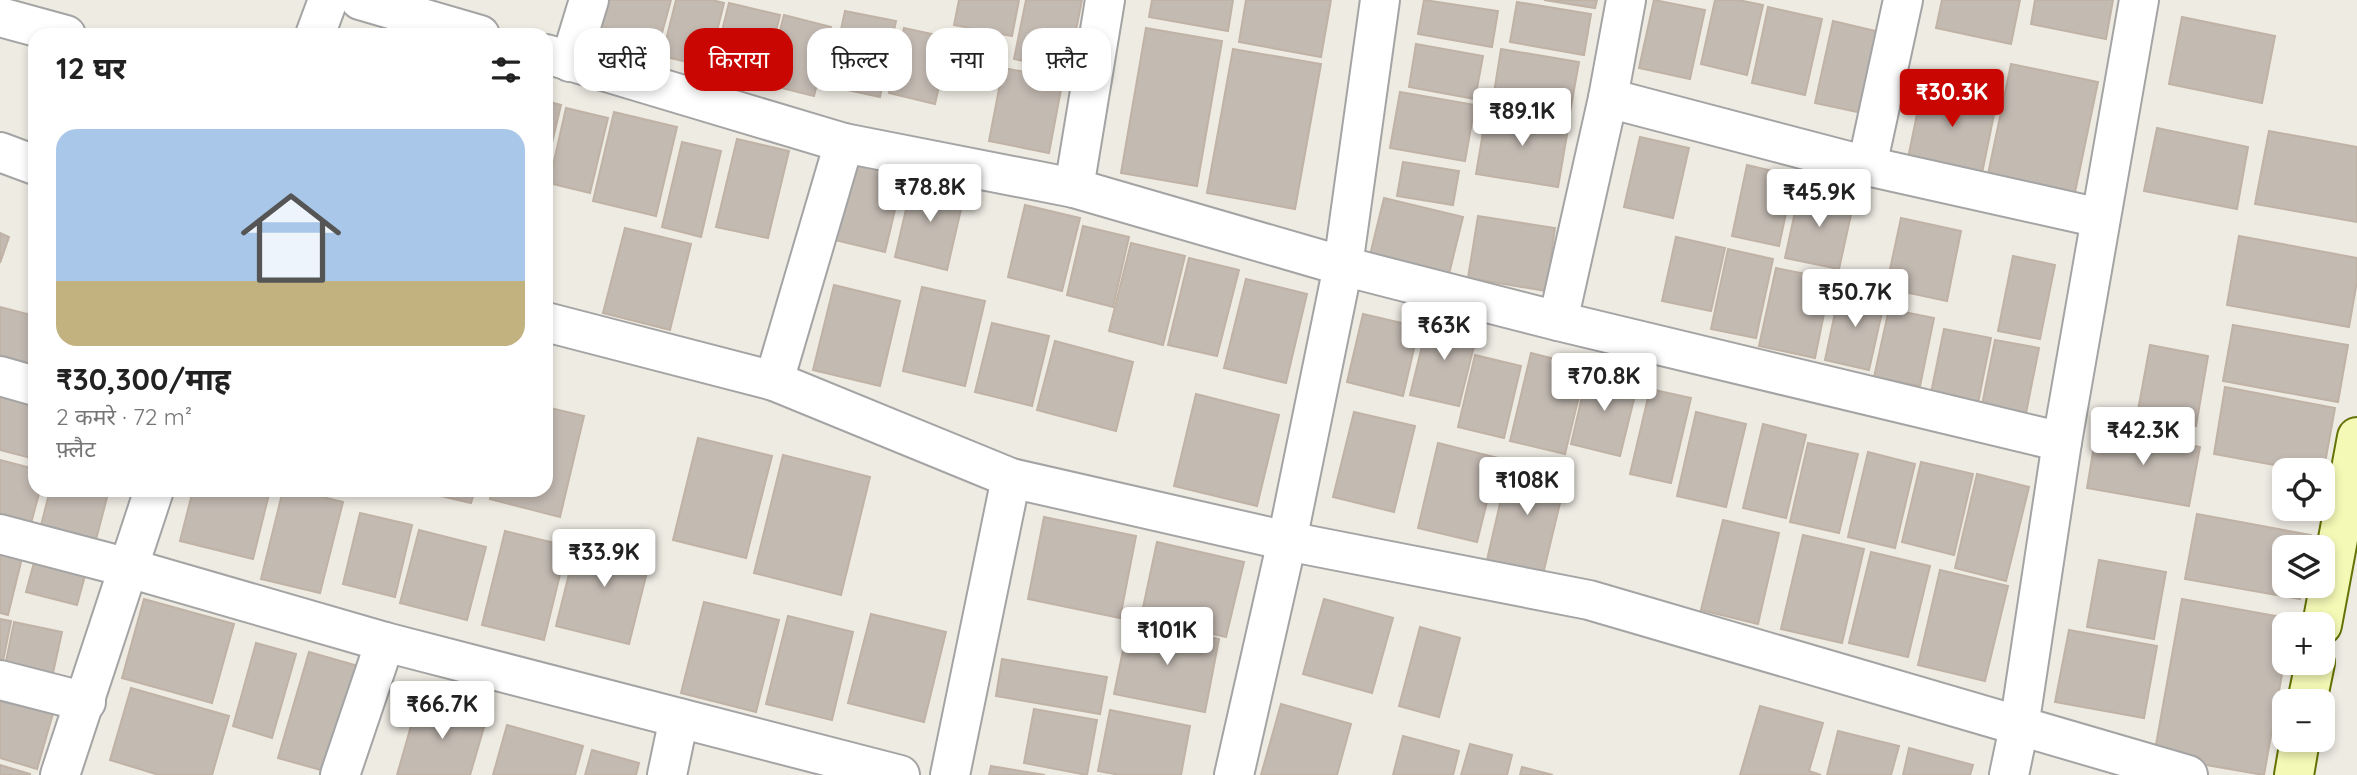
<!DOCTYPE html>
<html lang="hi">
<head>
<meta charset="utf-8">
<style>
	body { margin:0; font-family:Quicksand,"Noto Sans Devanagari",sans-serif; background:#f6f6f6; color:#222; height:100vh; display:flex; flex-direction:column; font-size:26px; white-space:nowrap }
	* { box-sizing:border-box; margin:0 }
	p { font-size:23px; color:#767676 }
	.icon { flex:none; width:38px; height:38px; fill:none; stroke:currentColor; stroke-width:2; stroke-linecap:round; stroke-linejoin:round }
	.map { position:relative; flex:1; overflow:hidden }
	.sheet { position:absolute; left:28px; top:28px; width:525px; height:469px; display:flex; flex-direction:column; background:#fff; border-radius:21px; box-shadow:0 4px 10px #0003 }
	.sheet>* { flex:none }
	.top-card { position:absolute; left:574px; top:28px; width:665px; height:63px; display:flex; gap:14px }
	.tools { position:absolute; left:2272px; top:458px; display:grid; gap:14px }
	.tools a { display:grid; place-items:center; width:63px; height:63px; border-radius:14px; background:#fff; box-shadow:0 4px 10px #0003; font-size:35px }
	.price { position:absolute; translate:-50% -60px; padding:0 16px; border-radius:7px; background:#fff; color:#222; font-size:23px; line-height:46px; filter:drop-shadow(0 2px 4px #0008) }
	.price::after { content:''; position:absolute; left:50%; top:42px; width:21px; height:16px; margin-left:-10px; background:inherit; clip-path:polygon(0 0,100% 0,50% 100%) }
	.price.on { background:#c90601; color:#fff }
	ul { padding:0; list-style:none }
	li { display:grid; align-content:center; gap:14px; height:371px; padding:0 28px }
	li+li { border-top:2px solid #e0e0e0 }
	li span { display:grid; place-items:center; height:217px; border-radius:21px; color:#555 }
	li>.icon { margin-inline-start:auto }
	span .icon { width:126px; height:126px; fill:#fffc; stroke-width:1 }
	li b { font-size:30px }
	h2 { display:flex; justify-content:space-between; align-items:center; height:84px; padding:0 28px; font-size:30px }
	.pill { padding:0 24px; border-radius:21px; background:#fff; box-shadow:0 4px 10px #0003; font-size:24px; line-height:63px }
	.pill.on { background:#c90601; color:#fff }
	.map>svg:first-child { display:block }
</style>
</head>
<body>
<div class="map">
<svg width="2357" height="775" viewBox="0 0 2357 775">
	<rect width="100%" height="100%" fill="#eeebe3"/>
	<!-- building -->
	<g fill="#c3bab2" stroke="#c0b2a5" stroke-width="2">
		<path d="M607,0H671L660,40L600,26Z"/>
		<path d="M676,0H712L724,3L708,67L662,56Z"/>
		<path d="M959,0H1019L1012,36L954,25Z"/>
		<path d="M1026,0H1082L1068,70L1014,59Z"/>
		<path d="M1152,0H1233L1228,31L1149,17Z"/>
		<path d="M1246,0H1331L1321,57L1239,42Z"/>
		<path d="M1424,0L1498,11L1492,47L1418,34Z"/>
		<path d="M1544,0H1597L1595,8Z"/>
		<path d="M1654,0L1705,10L1690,79L1639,68Z"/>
		<path d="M1715,0H1738L1763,5L1747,75L1701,64Z"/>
		<path d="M1942,0H2020L2011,44L1936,28Z"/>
		<path d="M2035,0H2113L2106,39L2031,24Z"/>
		<path d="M1517,2L1591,14L1584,55L1510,42Z"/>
		<path d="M729,3L780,15L764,80L713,67Z"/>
		<path d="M1768,7L1822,19L1805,95L1752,83Z"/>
		<path d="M845,11L896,21L880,97L829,86Z"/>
		<path d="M784,15L831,27L814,96L766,84Z"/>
		<path d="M2182,17L2275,36L2262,103L2169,84Z"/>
		<path d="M1833,21L1884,33L1867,114L1815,103Z"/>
		<path d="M904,28L950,38L935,104L889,93Z"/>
		<path d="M1146,28L1222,41L1197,186L1121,173Z"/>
		<path d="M1416,44L1483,56L1475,99L1409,87Z"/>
		<path d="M1233,49L1321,64L1295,209L1207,193Z"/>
		<path d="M1501,49L1579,62L1570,112L1493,99Z"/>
		<path d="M2011,64L2098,82L2073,202L1986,184Z"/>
		<path d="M1003,68L1063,79L1049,153L989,141Z"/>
		<path d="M1924,80L1998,95L1981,178L1907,163Z"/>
		<path d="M1400,92L1475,105L1465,161L1390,148Z"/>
		<path d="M546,101L561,105L546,168Z"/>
		<path d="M566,108L608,118L590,193L549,183Z"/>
		<path d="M1487,109L1569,123L1558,187L1476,174Z"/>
		<path d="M614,112L677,127L656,216L593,201Z"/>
		<path d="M2157,128L2248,147L2237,209L2144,191Z"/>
		<path d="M2269,131L2357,147V222L2255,204Z"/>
		<path d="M1640,137L1689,148L1673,218L1624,207Z"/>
		<path d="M737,139L789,151L768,238L716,227Z"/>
		<path d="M682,142L721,151L701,237L662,227Z"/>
		<path d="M1403,162L1459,171L1453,205L1397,196Z"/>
		<path d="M850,163L903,176L885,252L831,239Z"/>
		<path d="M1747,165L1794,176L1779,246L1732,236Z"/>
		<path d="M913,179L965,192L947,270L895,257Z"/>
		<path d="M1800,189L1854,201L1839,269L1785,258Z"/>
		<path d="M1384,198L1463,217L1448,278L1369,259Z"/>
		<path d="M1025,205L1080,218L1062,291L1008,277Z"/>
		<path d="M1478,216L1555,228L1546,291L1468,278Z"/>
		<path d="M1901,218L1961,231L1947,301L1886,288Z"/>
		<path d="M1083,226L1129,237L1113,307L1067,295Z"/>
		<path d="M625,228L691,244L670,330L603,313Z"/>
		<path d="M0,233L9,237L0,263Z"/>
		<path d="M2239,236L2357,258V281L2349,327L2227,305Z"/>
		<path d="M1676,237L1725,248L1711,311L1662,301Z"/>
		<path d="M1131,243L1185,256L1163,345L1109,331Z"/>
		<path d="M1728,249L1773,259L1756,338L1711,329Z"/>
		<path d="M2013,256L2055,265L2040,339L1998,331Z"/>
		<path d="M1189,258L1239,270L1217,356L1168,345Z"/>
		<path d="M1776,268L1831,279L1815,358L1759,346Z"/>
		<path d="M1246,279L1307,294L1286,383L1224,368Z"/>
		<path d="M834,285L900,301L880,386L813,370Z"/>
		<path d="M922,287L985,301L965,386L903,371Z"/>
		<path d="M1840,289L1885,299L1869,370L1825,360Z"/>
		<path d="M0,307L35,316V378L0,368Z"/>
		<path d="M1889,309L1934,318L1920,386L1874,377Z"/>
		<path d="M1363,314L1419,327L1403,396L1347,382Z"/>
		<path d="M1429,318L1478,330L1459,406L1410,395Z"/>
		<path d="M992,323L1049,336L1032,406L975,392Z"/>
		<path d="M2233,325L2348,345L2338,402L2223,381Z"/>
		<path d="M1944,329L1991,338L1977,408L1930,398Z"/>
		<path d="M1995,340L2039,348L2026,413L1982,405Z"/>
		<path d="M1055,341L1133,362L1116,431L1037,410Z"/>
		<path d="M2150,345L2208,356L2196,426L2137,416Z"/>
		<path d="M1531,353L1586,367L1565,454L1510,441Z"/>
		<path d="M1475,355L1521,366L1504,438L1458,427Z"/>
		<path d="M1588,371L1638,383L1620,456L1571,444Z"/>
		<path d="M2225,387L2335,408L2323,474L2322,471H2307L2214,454Z"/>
		<path d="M1650,389L1691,398L1671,483L1630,474Z"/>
		<path d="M0,392L35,401V459L0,450Z"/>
		<path d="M1196,394L1279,415L1257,506L1174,486Z"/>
		<path d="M546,407L584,416L560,517L490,499L492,490H546Z"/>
		<path d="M1354,412L1415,426L1394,512L1333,497Z"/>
		<path d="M1696,412L1746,424L1726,507L1677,496Z"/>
		<path d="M1763,424L1806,435L1786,518L1743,508Z"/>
		<path d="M2097,428L2200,447L2189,506L2087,488Z"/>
		<path d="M698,438L772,456L746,558L673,540Z"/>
		<path d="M1438,443L1498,458L1477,542L1418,528Z"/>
		<path d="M1808,443L1858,454L1839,533L1790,522Z"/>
		<path d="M1868,452L1915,464L1895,548L1848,537Z"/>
		<path d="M783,455L870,477L841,595L754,573Z"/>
		<path d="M0,460L35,469V490H40L30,527L0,520Z"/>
		<path d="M1510,460L1567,474L1543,574L1487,560Z"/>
		<path d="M1921,462L1973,474L1954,555L1902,542Z"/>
		<path d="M1977,474L2029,487L2006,581L1955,568Z"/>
		<path d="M50,490H109L94,547L39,533Z"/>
		<path d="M193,490H270L253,559L180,541Z"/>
		<path d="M283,490H294L343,502L320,593L261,579Z"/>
		<path d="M415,490H475L471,503Z"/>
		<path d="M360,513L412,525L395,597L343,584Z"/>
		<path d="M2197,514L2311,535L2309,548H2284V586H2302L2300,599L2185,579Z"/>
		<path d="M1044,517L1136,536L1120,618L1028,599Z"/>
		<path d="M1723,520L1779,533L1758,624L1701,610Z"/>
		<path d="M419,530L486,547L467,620L400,603Z"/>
		<path d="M505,531L567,546L544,640L482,625Z"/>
		<path d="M579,534L652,552L629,644L556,626Z"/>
		<path d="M1803,535L1864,549L1842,643L1781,629Z"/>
		<path d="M1157,542L1244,562L1226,637L1141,617Z"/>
		<path d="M1871,552L1930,566L1908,657L1849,643Z"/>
		<path d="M0,553L22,558L8,615L0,613Z"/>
		<path d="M35,559L86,572L77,605L26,592Z"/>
		<path d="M2099,560L2166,572L2154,639L2087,627Z"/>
		<path d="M1940,570L2008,586L1985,681L1918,665Z"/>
		<path d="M144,599L234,624L212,703L122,678Z"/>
		<path d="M1324,599L1393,618L1372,693L1303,674Z"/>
		<path d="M2182,599L2292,619L2291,625H2284V663L2264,775L2154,756Z"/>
		<path d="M704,602L779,620L756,712L681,693Z"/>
		<path d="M871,614L946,632L924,722L848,703Z"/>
		<path d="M788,616L853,632L832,720L766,704Z"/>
		<path d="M0,619L11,621L1,671H0Z"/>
		<path d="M1129,621L1219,639L1205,712L1114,694Z"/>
		<path d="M14,622L62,632L51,682L4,671Z"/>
		<path d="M1420,627L1460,638L1439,717L1399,706Z"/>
		<path d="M2069,630L2157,646L2144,718L2055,702Z"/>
		<path d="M256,643L296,654L272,738L233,726Z"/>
		<path d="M309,652L365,668L335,774L278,758Z"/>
		<path d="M1002,659L1107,677L1100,714L996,696Z"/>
		<path d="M131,688L229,716L212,775H159L110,760Z"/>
		<path d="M0,695L54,710L37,769L0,758Z"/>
		<path d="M419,698L487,717L470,775H397Z"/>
		<path d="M1281,704L1351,724L1337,775H1261Z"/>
		<path d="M1760,706L1823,723L1809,771L1821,775H1740Z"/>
		<path d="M1034,709L1097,720L1087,775L1024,763Z"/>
		<path d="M1110,710L1190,726L1181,775H1120L1098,771Z"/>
		<path d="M507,725L583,746L575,775H493Z"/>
		<path d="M1838,731L1899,746L1891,775H1827Z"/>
		<path d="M1403,736L1459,751L1453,775H1393Z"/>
		<path d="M1470,744L1512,755L1507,775H1461Z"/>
		<path d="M1909,748L1973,765L1970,775H1903Z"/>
		<path d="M592,750L639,763L636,775H585Z"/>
		<path d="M0,765L30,774V775H0Z"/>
		<path d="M991,766L1045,775H989Z"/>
		<path d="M1522,767L1553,775H1520Z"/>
	</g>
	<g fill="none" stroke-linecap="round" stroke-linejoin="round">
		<defs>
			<g id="street">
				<path d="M360,0L480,35"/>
				<path d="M0,17L66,35"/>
				<path d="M315,35L328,0"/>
				<path d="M546,54L844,143L1074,188L1343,266L1558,321L2062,442"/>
				<path d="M570,62L589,0"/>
				<path d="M1608,98L1867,166L2100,218"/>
				<path d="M0,152L35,165"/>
				<path d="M1867,166L1903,0"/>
				<path d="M1074,188L1105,0"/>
				<path d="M1558,321L1608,98L1626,0"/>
				<path d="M546,322L774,381L1011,478L1287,541L1589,600L2188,775"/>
				<path d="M0,376L35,386"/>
				<path d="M774,381L844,143"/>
				<path d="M0,534L129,568L385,642L900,775"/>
				<path d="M0,680L86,702"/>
				<path d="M60,775L154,490"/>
				<path d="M340,775L385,642"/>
				<path d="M667,775L679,718"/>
				<path d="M950,775L1011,478"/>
				<path d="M1234,775L1287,541L1343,266L1380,0"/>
				<path d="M2009,775L2019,727L2062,442L2139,0"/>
			</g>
			<g id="secondary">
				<path d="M2322,625L2357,437"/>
				<path d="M2307,702L2315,663"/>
				<path d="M2294,775L2300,740"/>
			</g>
		</defs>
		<!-- street casing -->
		<use href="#street" stroke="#a4a4a4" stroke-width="42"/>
		<!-- secondary casing -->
		<use href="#secondary" stroke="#647305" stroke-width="42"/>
		<!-- street -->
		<use href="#street" stroke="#fff" stroke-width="38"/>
		<!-- secondary -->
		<use href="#secondary" stroke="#f4f9b6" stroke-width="38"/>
	</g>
</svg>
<div class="tools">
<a><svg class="icon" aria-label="locate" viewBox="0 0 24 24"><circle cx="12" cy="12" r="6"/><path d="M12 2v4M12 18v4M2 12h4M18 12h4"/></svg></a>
<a><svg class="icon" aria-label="layers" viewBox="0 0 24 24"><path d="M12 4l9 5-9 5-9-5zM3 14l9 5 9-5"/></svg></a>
<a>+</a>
<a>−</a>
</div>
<b class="price on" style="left:1952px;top:129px">₹30.3K</b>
<b class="price" style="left:1522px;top:148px">₹89.1K</b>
<b class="price" style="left:930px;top:224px">₹78.8K</b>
<b class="price" style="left:1819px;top:229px">₹45.9K</b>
<b class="price" style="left:1855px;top:329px">₹50.7K</b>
<b class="price" style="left:1444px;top:362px">₹63K</b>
<b class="price" style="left:1604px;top:413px">₹70.8K</b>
<b class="price" style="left:2143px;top:467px">₹42.3K</b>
<b class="price" style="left:1527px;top:517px">₹108K</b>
<b class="price" style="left:604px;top:589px">₹33.9K</b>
<b class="price" style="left:1167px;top:667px">₹101K</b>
<b class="price" style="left:442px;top:741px">₹66.7K</b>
<div class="top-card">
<a class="pill">खरीदें</a>
<a class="pill on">किराया</a>
<a class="pill">फ़िल्टर</a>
<a class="pill">नया</a>
<a class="pill">फ़्लैट</a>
</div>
<section class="sheet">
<h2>12 घर<svg class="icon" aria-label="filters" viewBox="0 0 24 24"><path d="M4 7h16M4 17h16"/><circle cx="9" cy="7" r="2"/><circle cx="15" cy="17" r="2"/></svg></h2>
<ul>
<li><span style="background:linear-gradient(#a9c7e8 70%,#c2b280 0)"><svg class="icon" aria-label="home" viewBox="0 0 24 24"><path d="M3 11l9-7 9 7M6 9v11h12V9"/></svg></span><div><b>₹30,300/माह</b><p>2 कमरे · 72 m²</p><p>फ़्लैट</p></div></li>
</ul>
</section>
</div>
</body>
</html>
